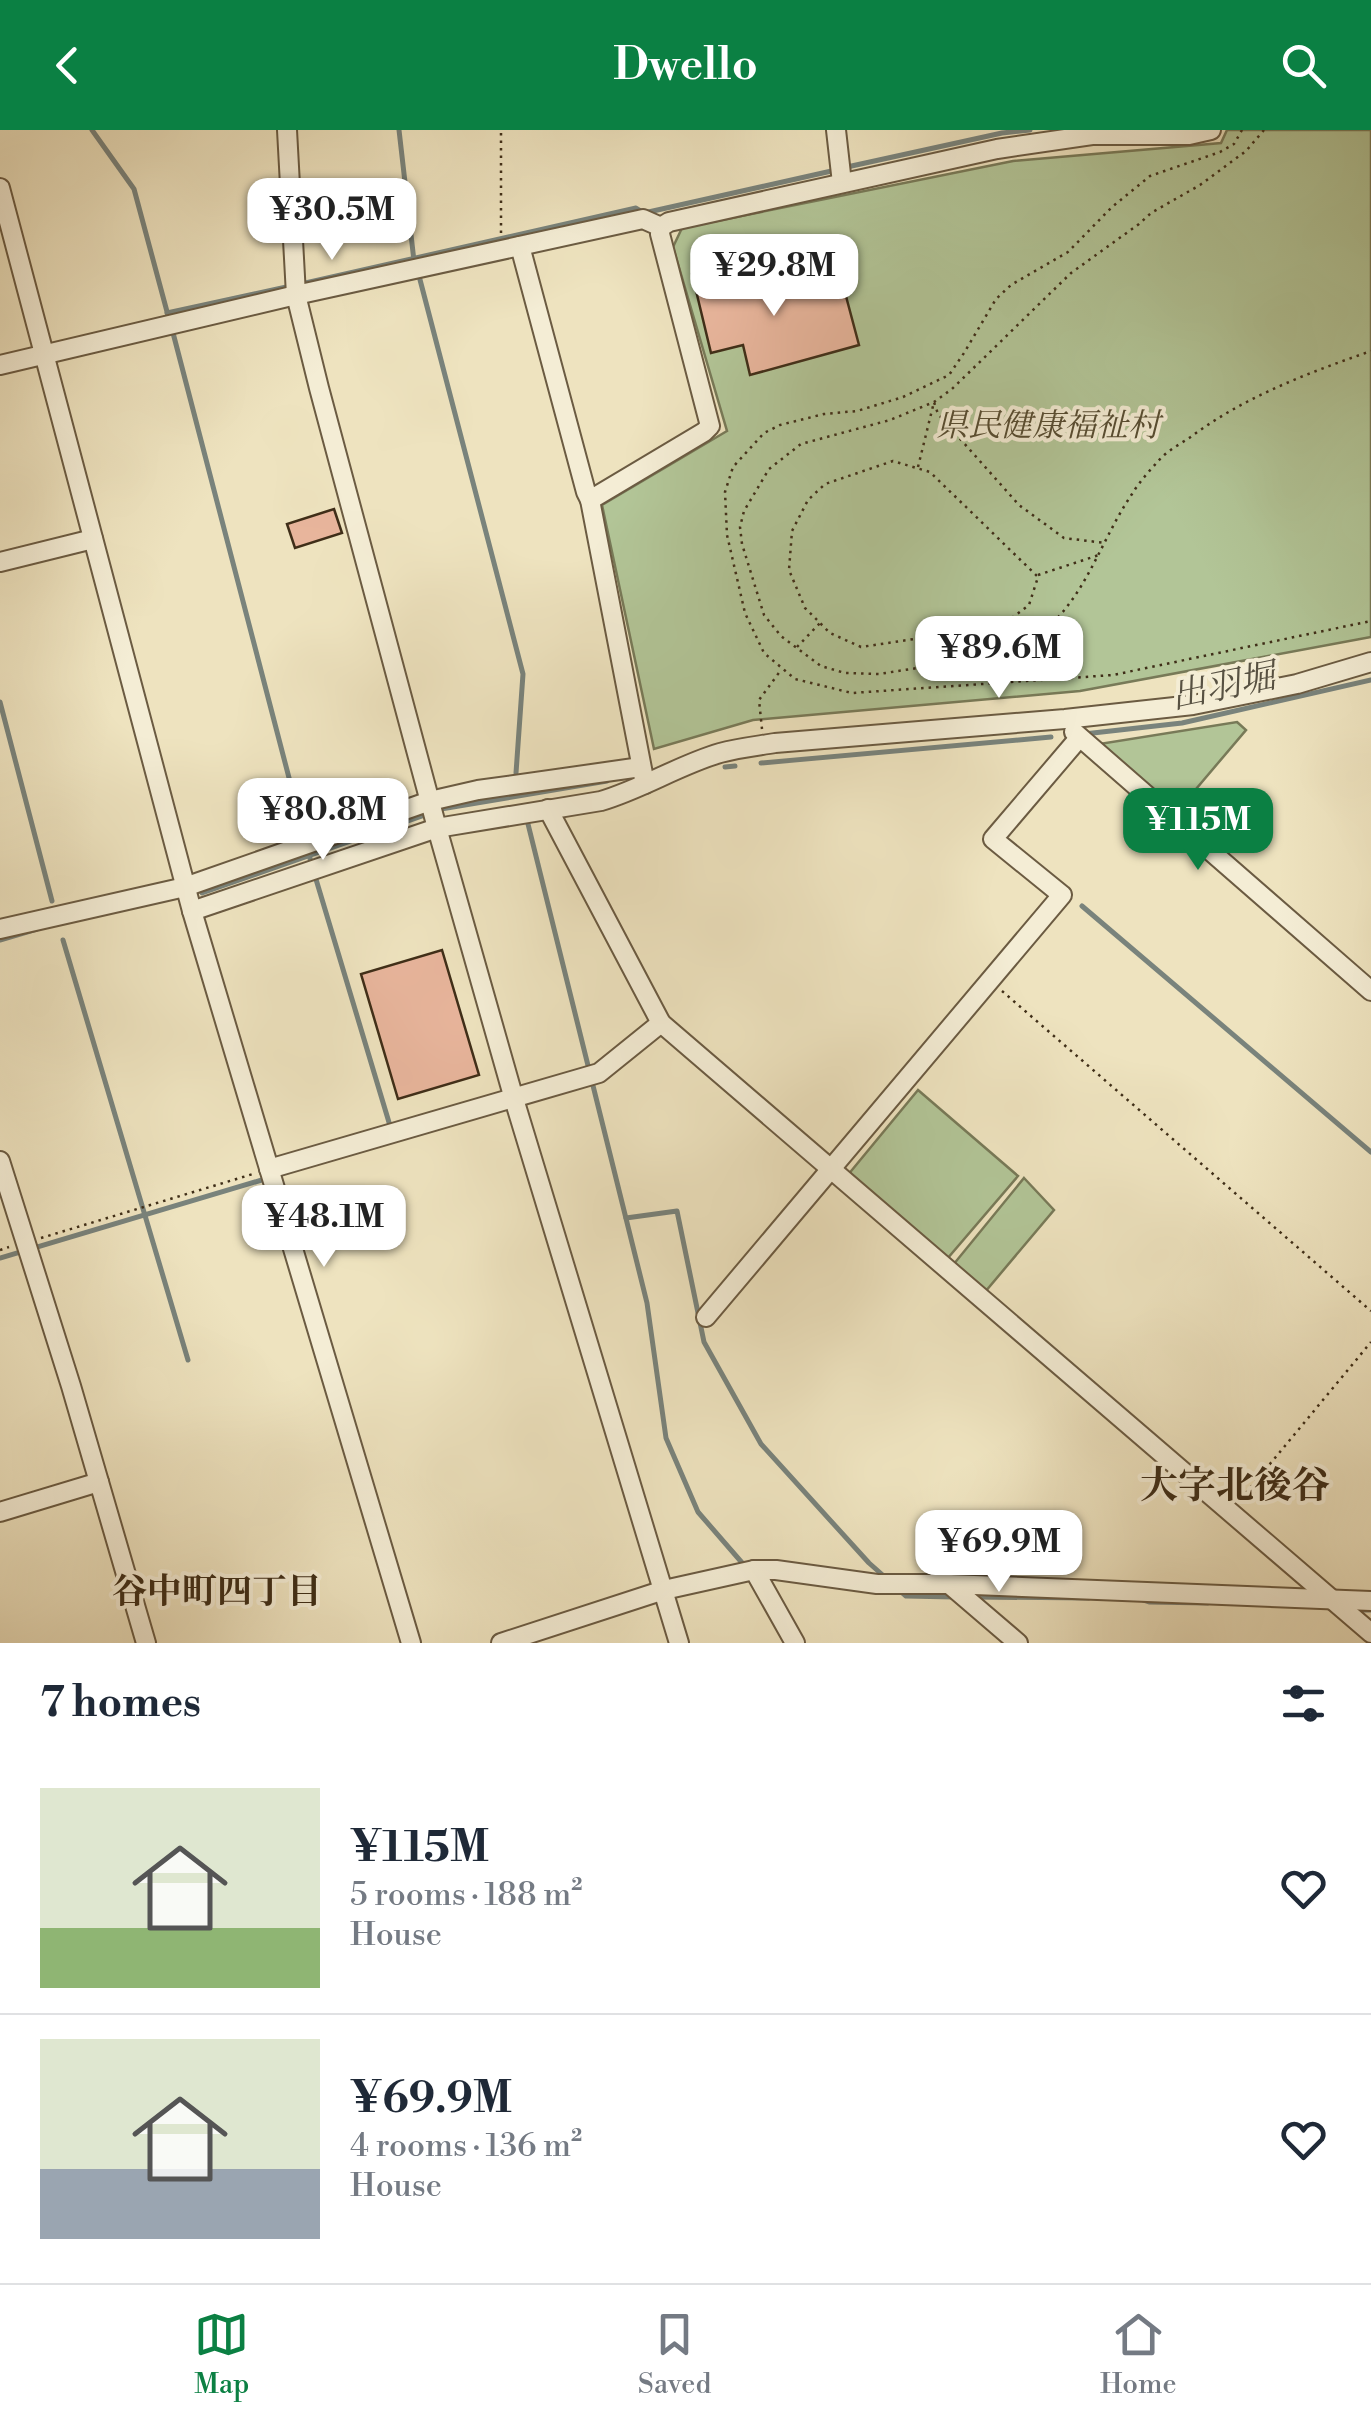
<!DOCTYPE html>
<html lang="en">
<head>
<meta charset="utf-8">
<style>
	body { margin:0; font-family:"Libre Bodoni","Noto Serif JP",serif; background:#f2f2f3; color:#1f2937; height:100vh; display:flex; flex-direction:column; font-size:38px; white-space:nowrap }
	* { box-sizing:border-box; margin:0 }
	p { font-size:32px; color:#747a83 }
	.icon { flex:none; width:55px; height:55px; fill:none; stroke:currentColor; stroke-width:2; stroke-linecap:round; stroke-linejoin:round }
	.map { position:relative; height:1513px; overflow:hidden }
	.details { display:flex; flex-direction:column; background:#fff; flex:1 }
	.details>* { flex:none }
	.price { position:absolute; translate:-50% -85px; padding:0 22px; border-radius:20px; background:#fff; color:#222; font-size:32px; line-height:65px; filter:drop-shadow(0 2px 5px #0008) }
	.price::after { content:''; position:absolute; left:50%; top:60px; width:30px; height:22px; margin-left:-15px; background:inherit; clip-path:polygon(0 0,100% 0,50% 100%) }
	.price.active { background:#0b8043; color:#fff }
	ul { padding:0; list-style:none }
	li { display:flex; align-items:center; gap:30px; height:250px; padding:0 40px }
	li+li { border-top:2px solid #e0e1e3 }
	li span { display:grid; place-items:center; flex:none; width:280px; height:200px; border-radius:0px; color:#555 }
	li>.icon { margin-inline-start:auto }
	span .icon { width:120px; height:120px; fill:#fffc; stroke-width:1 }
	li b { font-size:42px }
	h2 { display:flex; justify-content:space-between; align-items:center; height:120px; padding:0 40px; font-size:42px }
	header { display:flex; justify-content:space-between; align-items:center; height:130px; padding:0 40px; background:#0b8043; color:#fff; font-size:45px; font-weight:600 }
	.tabs { display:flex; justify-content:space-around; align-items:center; height:140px; border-top:2px solid #e0e1e3; background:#fff; font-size:28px; color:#747a83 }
	.tabs a { display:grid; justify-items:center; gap:5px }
	.tabs .active { color:#0b8043 }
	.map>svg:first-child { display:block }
</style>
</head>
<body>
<header><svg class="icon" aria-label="back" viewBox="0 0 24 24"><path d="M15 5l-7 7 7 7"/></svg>Dwello<svg class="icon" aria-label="search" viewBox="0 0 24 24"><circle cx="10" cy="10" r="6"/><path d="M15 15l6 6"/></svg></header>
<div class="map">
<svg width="1371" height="1513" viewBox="0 0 1371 1513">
	<rect width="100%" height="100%" fill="#eee3bf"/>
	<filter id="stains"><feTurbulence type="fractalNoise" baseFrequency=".002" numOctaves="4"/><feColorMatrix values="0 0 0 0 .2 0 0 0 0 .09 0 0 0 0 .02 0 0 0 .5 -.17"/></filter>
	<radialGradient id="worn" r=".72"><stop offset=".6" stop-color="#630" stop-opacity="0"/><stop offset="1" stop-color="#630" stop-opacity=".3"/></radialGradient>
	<!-- green -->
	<g fill="#b2c597" stroke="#787a58" stroke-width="2.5">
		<path d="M1227,0H1371V507L1080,561L753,590L654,619L602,375L727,301L673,117L682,98L1013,31L1221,13Z"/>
		<path d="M1237,592L1246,600L1174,685L1093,615Z"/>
		<path d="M918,960L1018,1046L947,1129L847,1046Z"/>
		<path d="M1024,1048L1054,1080L985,1162L953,1135Z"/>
	</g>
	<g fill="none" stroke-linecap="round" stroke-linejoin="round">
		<!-- stream -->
		<g stroke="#79837c" stroke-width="5">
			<path d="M92,0L134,59L169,189"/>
			<path d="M399,0L414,131"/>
			<path d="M847,37L1002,3L1030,0"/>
			<path d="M418,142L523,544L516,643"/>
			<path d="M301,154L636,78L644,83L836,40"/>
			<path d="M167,183L291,156"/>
			<path d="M172,199L312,736"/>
			<path d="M0,572L52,771"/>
			<path d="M1084,604L1182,593L1371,550"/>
			<path d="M761,633L1051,607"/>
			<path d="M725,637L735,636"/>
			<path d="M441,679L607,651"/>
			<path d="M528,694L647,1173L666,1308L698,1382L744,1435"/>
			<path d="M315,746L391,999"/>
			<path d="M202,763L425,685"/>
			<path d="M1082,776L1371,1022"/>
			<path d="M0,810L37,799"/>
			<path d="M63,810L188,1230"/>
			<path d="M626,1088L677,1081L704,1212L761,1314L869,1433L886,1448"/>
			<path d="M0,1128L265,1049"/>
			<path d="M898,1459L906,1466L954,1467"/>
			<path d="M975,1467L1089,1468"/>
			<path d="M1140,1469L1149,1472L1208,1473"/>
			<path d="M1354,1480H1371"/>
		</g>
	</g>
	<!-- building -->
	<g fill="#e8b59c" stroke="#3f2e18" stroke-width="2.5">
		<path d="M717,137L721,152L760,142L766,163L826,147L829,159L843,155L859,215L750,245L743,215L711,223L692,144Z"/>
		<path d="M334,379L342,403L295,418L287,394Z"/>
		<path d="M442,820L479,945L398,969L361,844Z"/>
	</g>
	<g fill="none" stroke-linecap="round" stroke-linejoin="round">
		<defs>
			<g id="minor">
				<path d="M287,0L296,165L319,258L437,698L514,969L679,1513"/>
				<path d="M836,0L842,53"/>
				<path d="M0,58L192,781L411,1513"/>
				<path d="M520,116L586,362L590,370"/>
				<path d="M0,235L296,165L643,89L661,97"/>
				<path d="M0,432L93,409"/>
				<path d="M1074,602L1371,861"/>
				<path d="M645,654L590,370L704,302L710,296L660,104L661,97L669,92L997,19L1092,5H1189L1211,0"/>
				<path d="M548,679L661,893L1371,1503"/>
				<path d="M192,781L437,698L601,671C642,659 679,635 720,623C738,618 757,616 775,613L1065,589L1193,575L1297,554L1371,532"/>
				<path d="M0,799L185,757L430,671L478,660L641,637"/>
				<path d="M0,1031L71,1256L146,1513"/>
				<path d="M269,1039L599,943L661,893"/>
				<path d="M706,1187L1062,765L993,709L1079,608"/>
				<path d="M0,1382L99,1352"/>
				<path d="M754,1440L795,1513"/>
				<path d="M949,1454L1018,1513"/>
				<path d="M501,1513L664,1460L754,1440H776L877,1454H949L1371,1471"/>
			</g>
		</defs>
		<!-- minor casing -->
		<use href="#minor" stroke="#6b5b42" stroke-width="22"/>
		<!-- path -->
		<g stroke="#3f2e18" stroke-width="2.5" stroke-dasharray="2.5 5" stroke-linecap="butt">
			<path d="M1242,0L1234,14L1220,22L1150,46L1112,77L1068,122L1011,155L996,169L964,223L949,245L903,267L857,281L824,284L780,295L764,303L733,337L725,362L727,405L745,483L764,523L795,549L852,563L1113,545L1371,491"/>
			<path d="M1264,0L1246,21L1200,55L1151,83L1139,94L1071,143L952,259L934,272L890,290L801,314L769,339L744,381L740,397L742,414L764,485L781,506L821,536L845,543L879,544L1000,525C1080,497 1091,425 1132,364C1140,351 1151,339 1161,328C1170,319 1182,313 1192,306C1246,266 1308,243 1371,221"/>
			<path d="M501,103V0"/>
			<path d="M918,337L934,272L938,284L1019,375L1064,408L1105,413"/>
			<path d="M1038,445L1099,425"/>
			<path d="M797,517L820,493L805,478L789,440L792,401L808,370L825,354L893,331L930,342L1038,447L1029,475L1001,496L861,517L830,503L820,493"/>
			<path d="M762,599L759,570L781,540"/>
			<path d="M1002,861L1371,1181"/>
			<path d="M41,1108L253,1044"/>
			<path d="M0,1120L9,1117"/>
			<path d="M1241,1369L1371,1212"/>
		</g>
		<!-- minor -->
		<use href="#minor" stroke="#f4edd5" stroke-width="18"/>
	</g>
	<g text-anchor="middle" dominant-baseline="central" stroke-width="8" stroke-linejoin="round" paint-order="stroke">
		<!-- park labels -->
		<g font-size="32" font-style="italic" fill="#564c31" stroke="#f4edd5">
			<text x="1048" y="296">県民健康福祉村</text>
		</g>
		<!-- water labels -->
		<g font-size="35" font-style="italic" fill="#575142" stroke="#f4edd5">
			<text transform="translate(1223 557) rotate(-12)">出羽堀</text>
		</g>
		<!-- neighbourhood labels -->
		<g font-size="35" font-weight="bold" fill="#3f2e18" stroke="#f4edd5">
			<text x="217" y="1462">谷中町四丁目</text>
		</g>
		<!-- quarter labels -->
		<g font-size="38" font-weight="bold" fill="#3f2e18" stroke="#f4edd5">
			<text x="1235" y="1356">大字北後谷</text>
		</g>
	</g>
	<rect width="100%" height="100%" filter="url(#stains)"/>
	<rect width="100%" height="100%" fill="url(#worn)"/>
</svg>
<b class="price" style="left:332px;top:133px">¥30.5M</b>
<b class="price" style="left:774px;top:189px">¥29.8M</b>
<b class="price" style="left:999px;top:571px">¥89.6M</b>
<b class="price" style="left:323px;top:733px">¥80.8M</b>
<b class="price active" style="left:1198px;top:743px">¥115M</b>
<b class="price" style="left:324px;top:1140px">¥48.1M</b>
<b class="price" style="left:999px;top:1465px">¥69.9M</b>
</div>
<section class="details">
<h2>7 homes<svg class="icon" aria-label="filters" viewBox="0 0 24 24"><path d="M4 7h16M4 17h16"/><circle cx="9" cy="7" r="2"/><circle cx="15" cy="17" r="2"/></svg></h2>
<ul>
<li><span style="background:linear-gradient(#dfe7d0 70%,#8fb573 0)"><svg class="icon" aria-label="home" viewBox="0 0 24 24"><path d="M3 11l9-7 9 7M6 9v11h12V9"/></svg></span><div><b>¥115M</b><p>5 rooms · 188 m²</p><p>House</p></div><svg class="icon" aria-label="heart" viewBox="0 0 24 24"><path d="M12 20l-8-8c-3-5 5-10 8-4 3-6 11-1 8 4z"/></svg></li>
<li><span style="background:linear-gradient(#dfe7d0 65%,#9aa5b1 0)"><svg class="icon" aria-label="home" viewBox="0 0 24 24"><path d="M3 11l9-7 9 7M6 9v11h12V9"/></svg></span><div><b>¥69.9M</b><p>4 rooms · 136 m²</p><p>House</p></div><svg class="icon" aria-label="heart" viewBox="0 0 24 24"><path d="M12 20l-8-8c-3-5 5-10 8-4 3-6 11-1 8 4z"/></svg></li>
</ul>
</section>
<nav class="tabs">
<a class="active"><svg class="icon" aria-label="map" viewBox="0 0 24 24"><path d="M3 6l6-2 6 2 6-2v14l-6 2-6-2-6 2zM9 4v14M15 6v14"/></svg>Map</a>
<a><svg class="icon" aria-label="saved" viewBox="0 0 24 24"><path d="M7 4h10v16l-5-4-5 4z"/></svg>Saved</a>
<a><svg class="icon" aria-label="home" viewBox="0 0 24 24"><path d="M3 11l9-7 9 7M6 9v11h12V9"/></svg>Home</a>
</nav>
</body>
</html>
